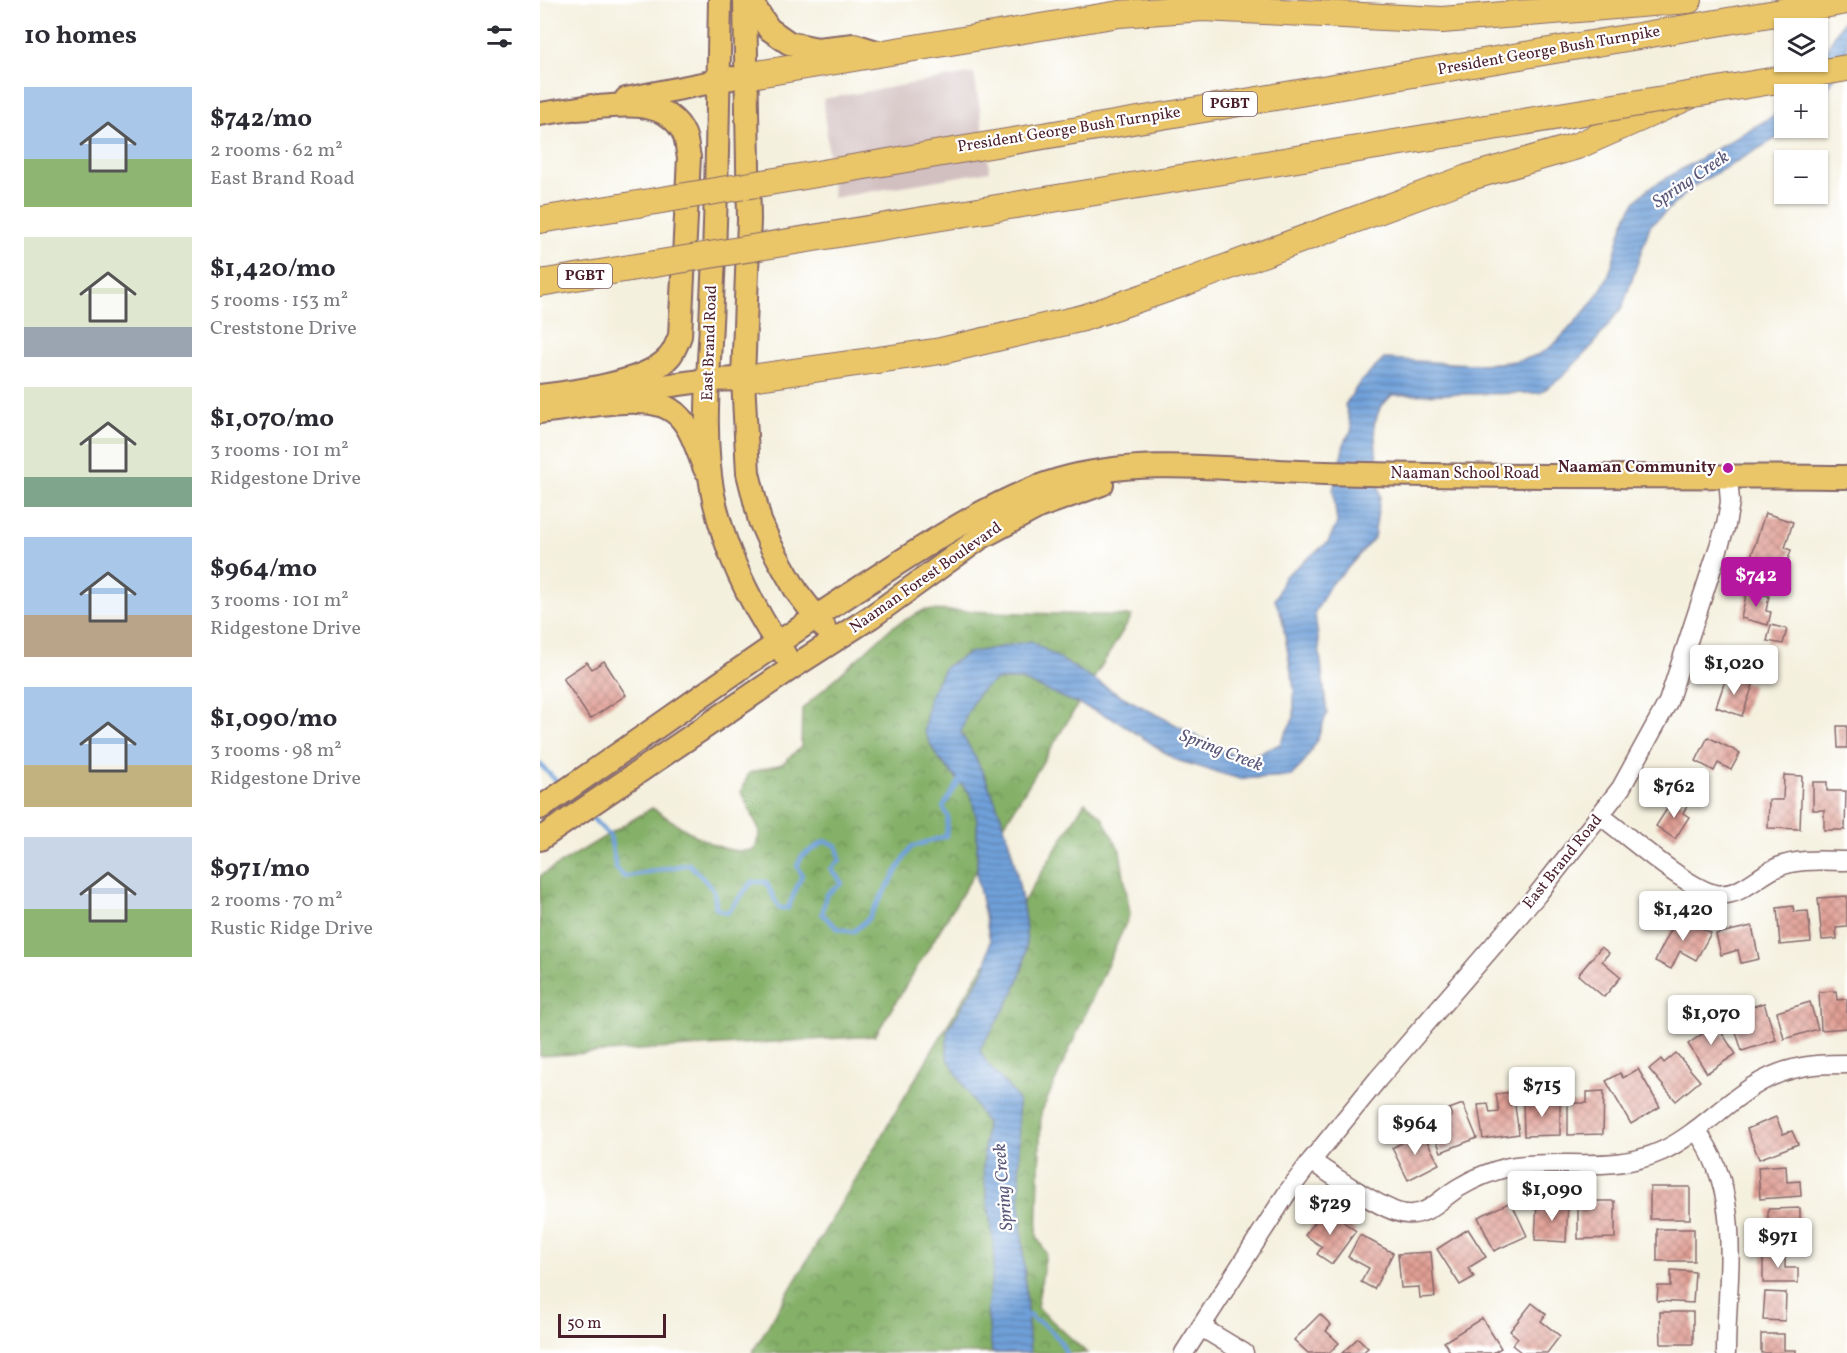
<!DOCTYPE html>
<html lang="en">
<head>
<meta charset="utf-8">
<style>
	body { margin:0; font-family:Vollkorn,serif; background:#f7f7f7; color:#2b2b33; height:100vh; display:flex; flex-direction:column; font-size:22px; white-space:nowrap }
	* { box-sizing:border-box; margin:0 }
	p { font-size:20px; color:#7c7c81 }
	.icon { flex:none; width:33px; height:33px; fill:none; stroke:currentColor; stroke-width:2; stroke-linecap:round; stroke-linejoin:round }
	.map { position:relative; flex:1; overflow:hidden }
	.drawer { display:flex; flex-direction:column; background:#fff; width:540px }
	.drawer>* { flex:none }
	.tools { position:absolute; left:1234px; top:18px; display:grid; gap:12px }
	.tools a { display:grid; place-items:center; width:54px; height:54px; border-radius:0px; background:#fff; box-shadow:0 2px 4px #0004; font-size:30px }
	.scale { position:absolute; left:18px; bottom:15px; width:108px; box-sizing:border-box; padding-left:6px; border:3px solid #4a1f2b; border-top:0; font-size:16px; line-height:21px; white-space:nowrap; color:#4a1f2b; -webkit-text-stroke:4px #fff; paint-order:stroke }
	.price { position:absolute; translate:-50% -51px; padding:0 14px; border-radius:6px; background:#fff; color:#222; font-size:20px; line-height:39px; filter:drop-shadow(0 2px 3px #0008) }
	.price::after { content:''; position:absolute; left:50%; top:36px; width:18px; height:14px; margin-left:-9px; background:inherit; clip-path:polygon(0 0,100% 0,50% 100%) }
	.price.current { background:#b5179e; color:#fff }
	ul { padding:0; list-style:none }
	li { display:flex; align-items:center; gap:18px; height:150px; padding:0 24px }
	li span { display:grid; place-items:center; flex:none; width:168px; height:120px; border-radius:0px; color:#555 }
	li>.icon { margin-inline-start:auto }
	span .icon { width:72px; height:72px; fill:#fffc; stroke-width:1 }
	li b { font-size:26px }
	h2 { display:flex; justify-content:space-between; align-items:center; height:72px; padding:0 24px; font-size:26px }
	main { display:flex; flex:1; min-height:0 }
	.map>svg:first-child { display:block }
</style>
</head>
<body>
<main>
<section class="drawer">
<h2>10 homes<svg class="icon" aria-label="filters" viewBox="0 0 24 24"><path d="M4 7h16M4 17h16"/><circle cx="9" cy="7" r="2"/><circle cx="15" cy="17" r="2"/></svg></h2>
<ul>
<li><span style="background:linear-gradient(#a9c7e8 60%,#8fb573 0)"><svg class="icon" aria-label="home" viewBox="0 0 24 24"><path d="M3 11l9-7 9 7M6 9v11h12V9"/></svg></span><div><b>$742/mo</b><p>2 rooms · 62 m²</p><p>East Brand Road</p></div></li>
<li><span style="background:linear-gradient(#dfe7d0 75%,#9aa5b1 0)"><svg class="icon" aria-label="home" viewBox="0 0 24 24"><path d="M3 11l9-7 9 7M6 9v11h12V9"/></svg></span><div><b>$1,420/mo</b><p>5 rooms · 153 m²</p><p>Creststone Drive</p></div></li>
<li><span style="background:linear-gradient(#dfe7d0 75%,#7fa58c 0)"><svg class="icon" aria-label="home" viewBox="0 0 24 24"><path d="M3 11l9-7 9 7M6 9v11h12V9"/></svg></span><div><b>$1,070/mo</b><p>3 rooms · 101 m²</p><p>Ridgestone Drive</p></div></li>
<li><span style="background:linear-gradient(#a9c7e8 65%,#b9a48a 0)"><svg class="icon" aria-label="home" viewBox="0 0 24 24"><path d="M3 11l9-7 9 7M6 9v11h12V9"/></svg></span><div><b>$964/mo</b><p>3 rooms · 101 m²</p><p>Ridgestone Drive</p></div></li>
<li><span style="background:linear-gradient(#a9c7e8 65%,#c2b280 0)"><svg class="icon" aria-label="home" viewBox="0 0 24 24"><path d="M3 11l9-7 9 7M6 9v11h12V9"/></svg></span><div><b>$1,090/mo</b><p>3 rooms · 98 m²</p><p>Ridgestone Drive</p></div></li>
<li><span style="background:linear-gradient(#c9d6e8 60%,#8fb573 0)"><svg class="icon" aria-label="home" viewBox="0 0 24 24"><path d="M3 11l9-7 9 7M6 9v11h12V9"/></svg></span><div><b>$971/mo</b><p>2 rooms · 70 m²</p><p>Rustic Ridge Drive</p></div></li>
</ul>
</section>
<div class="map">
<svg width="1307" height="1353" viewBox="0 0 1307 1353">
	<defs>
		<pattern id="forest-crowns" width="20" height="18" patternUnits="userSpaceOnUse" patternTransform="scale(1.5)"><rect width="20" height="18" fill="#84b068"/><path d="M2 6a3 3 0 1 1 6 0M12 15a3 3 0 1 1 6 0" fill="none" stroke="#6e8f56"/></pattern>
		<pattern id="water-rules" width="6" height="5" patternUnits="userSpaceOnUse" patternTransform="scale(1.5)"><rect width="6" height="5" fill="#6fa0d9"/><path d="M0 2.5h6" fill="none" stroke="#5d82b0"/></pattern>
		<pattern id="building-cross-hatch" width="8" height="8" patternUnits="userSpaceOnUse" patternTransform="scale(1.5)"><rect width="8" height="8" fill="#e09f94"/><path d="M0 0l8 8M0 8l8-8" fill="none" stroke="#b88179"/></pattern>
	</defs>
	<rect width="100%" height="100%" fill="#fff"/>
	<filter id="ink" filterUnits="userSpaceOnUse"><feTurbulence type="fractalNoise" baseFrequency=".0167" numOctaves="2"/><feDisplacementMap in="SourceGraphic" scale="12" xChannelSelector="R" yChannelSelector="G"/><feConvolveMatrix kernelMatrix="1 2 1 2 8 2 1 2 1" color-interpolation-filters="sRGB"/></filter>
	<filter id="wash" filterUnits="userSpaceOnUse"><feTurbulence type="fractalNoise" baseFrequency=".008" numOctaves="4" result="noise"/><feDisplacementMap in="SourceGraphic" scale="24" xChannelSelector="R" yChannelSelector="G"/><feGaussianBlur stdDeviation="1.35" result="paint"/><feColorMatrix in="noise" values="0 0 0 0 0 0 0 0 0 0 0 0 0 0 0 0 0 1.4 0 .05"/><feComposite in="paint" operator="in"/></filter>
	<g filter="url(#wash)">
		<rect width="100%" height="100%" fill="#f4f0de"/>
		<!-- industrial -->
		<path fill="#d2bfc0" d="M434,73L450,171L293,198L283,99Z"/>
		<!-- forest -->
		<g fill="url(#forest-crowns)" stroke="#67684a" stroke-width="1.5">
			<path d="M384,610L592,616L335,1036L0,1056V876L112,808C140,825 182,860 215,849L220,832L201,792L209,773L242,764L261,747L262,709L352,627Z"/>
			<path d="M545,802L562,817L580,851L590,914L501,1113L497,1237L506,1253L497,1307L547,1353H212L417,1009Z"/>
		</g>
		<!-- water -->
		<g fill="url(#water-rules)" stroke="#5c6082" stroke-width="1.5">
			<path d="M1307,15V58L1278,103V94H1259Z"/>
			<path d="M1245,109V128H1253L1251,130L1154,186L1110,226L1083,306L1053,345L1021,378L1000,393L852,395L840,408L834,425L840,497L834,538L806,570L790,585L775,613L787,713L777,741L763,764L751,776L700,779L636,760L576,720L482,680H456L439,692L427,714L421,733C453,784 471,836 481,895C485,918 489,940 484,963C476,996 457,1020 440,1049C448,1072 466,1079 478,1100L480,1206L490,1353H452L447,1308L455,1256L443,1168L446,1123L407,1057V1031L446,968L450,940L437,878V821L431,795L396,755L384,731L389,698L405,667L429,653L491,641L574,692L691,754L712,756L740,744L754,717V689L742,618L735,600L744,577L788,542L797,523L793,490L805,440L812,430L805,405L820,382L844,359C888,360 953,371 994,356C1012,350 1024,334 1036,321C1050,306 1065,288 1071,268C1081,235 1081,211 1109,188Z"/>
		</g>
		<g fill="none" stroke-linecap="round" stroke-linejoin="round">
			<!-- stream -->
			<g stroke="#6fa0d9" stroke-width="4.5">
				<path d="M0,764L21,786"/>
				<path d="M48,814L70,836L76,868L84,877L149,864L174,890L176,908L187,913L212,882H226L239,908H248L262,875L257,866L262,856L285,841L297,846L300,860L291,869L302,883L286,895L282,914L297,928L313,932L328,919L371,847L406,836L408,817L403,807L421,778"/>
				<path d="M484,1317L491,1315L493,1320C506,1322 522,1341 526,1353"/>
			</g>
		</g>
		<g id="blocks">
			<!-- building -->
			<g fill="url(#building-cross-hatch)">
				<path d="M1225,513L1253,522L1245,548L1251,550L1246,567L1211,557Z"/>
				<path d="M1207,591L1229,596L1226,611L1231,612L1228,625L1201,618Z"/>
				<path d="M1231,625L1247,629L1243,644L1227,641Z"/>
				<path d="M64,661L86,695L50,719L23,678L47,662L52,669Z"/>
				<path d="M1187,675L1213,685L1202,716L1176,707Z"/>
				<path d="M1297,726H1307V748H1298Z"/>
				<path d="M1168,737L1200,753L1191,770L1178,763L1174,771L1156,761Z"/>
				<path d="M1244,775L1262,776L1260,829L1228,828L1229,800H1243Z"/>
				<path d="M1273,782H1287V791H1306L1305,830H1284V810H1273Z"/>
				<path d="M1134,798L1147,806L1143,813L1149,817L1135,839L1116,826Z"/>
				<path d="M1307,896V927L1296,928L1297,939L1282,940L1278,898Z"/>
				<path d="M1253,906L1254,912L1268,911L1271,942L1240,945L1237,908Z"/>
				<path d="M1138,916L1171,933L1156,960L1140,951L1131,969L1115,961Z"/>
				<path d="M1212,926L1219,959L1201,963L1198,950L1181,955L1176,934Z"/>
				<path d="M1061,947L1069,953L1062,961L1081,977L1064,997L1038,975Z"/>
				<path d="M1296,991L1297,1000L1307,999V1028L1281,1030L1279,992Z"/>
				<path d="M1270,1002L1278,1029L1244,1039L1237,1012Z"/>
				<path d="M1224,1003L1236,1040L1202,1051L1194,1026L1212,1020L1208,1008Z"/>
				<path d="M1171,1017L1196,1054L1167,1073L1148,1044L1162,1034L1157,1027Z"/>
				<path d="M1136,1053L1160,1081L1136,1101L1109,1069L1121,1059L1124,1063Z"/>
				<path d="M1098,1069L1120,1107L1091,1124L1066,1081L1080,1073L1083,1078Z"/>
				<path d="M1064,1091L1063,1134L1028,1135V1103H1047V1092Z"/>
				<path d="M973,1092L979,1134L943,1139L938,1105L948,1104L950,1113L959,1112L956,1094Z"/>
				<path d="M983,1100H1020V1135L984,1136Z"/>
				<path d="M923,1104L937,1138L901,1152L890,1124L912,1116L909,1109Z"/>
				<path d="M1236,1117L1243,1134L1252,1131L1258,1144L1219,1159L1207,1129Z"/>
				<path d="M882,1132L899,1164L868,1180L852,1148Z"/>
				<path d="M1246,1165L1247,1182L1260,1181L1261,1196L1220,1199L1218,1167Z"/>
				<rect x="1110" y="1187" width="40" height="32"/>
				<path d="M997,1201L1028,1203L1026,1242L995,1240Z"/>
				<path d="M1038,1201H1075V1238L1038,1239Z"/>
				<path d="M971,1202L987,1236L954,1251L938,1217Z"/>
				<path d="M1260,1208V1241H1228V1209Z"/>
				<path d="M785,1209L816,1231L792,1264L777,1254L782,1247L765,1235Z"/>
				<path d="M928,1229L946,1257L928,1268L934,1277L920,1285L897,1249Z"/>
				<rect x="1117" y="1229" width="37" height="32"/>
				<path d="M820,1235L853,1253L834,1289L821,1282L829,1268L808,1257Z"/>
				<path d="M1223,1251H1245V1268H1258V1283H1223Z"/>
				<path d="M891,1252L895,1297L880,1298L879,1287L861,1288L858,1254Z"/>
				<path d="M1131,1270L1155,1272L1153,1303L1117,1301L1118,1286H1131Z"/>
				<path d="M1225,1292L1246,1293L1245,1321L1223,1320Z"/>
				<path d="M992,1303L1006,1314L1001,1321L1020,1336L1007,1353H982L972,1345L978,1338L970,1331Z"/>
				<path d="M1120,1312H1153V1344H1121Z"/>
				<path d="M780,1314L791,1325L786,1331L799,1343L789,1353H768L754,1340Z"/>
				<path d="M942,1318L961,1348L953,1353H911L904,1342Z"/>
				<path d="M1221,1334H1244V1350H1256V1353H1221Z"/>
				<path d="M818,1338L828,1348L822,1353H802Z"/>
			</g>
		</g>
	</g>
	<g filter="url(#ink)">
		<use href="#blocks" fill-opacity="0" stroke="#86686a" stroke-width="1.5"/>
		<g fill="none" stroke-linecap="round" stroke-linejoin="round">
			<defs>
				<g id="minor">
					<path d="M1061,816C1087,835 1147,889 1176,894C1200,898 1218,875 1238,867C1259,858 1285,861 1307,861"/>
					<path d="M1156,1130C1205,1195 1186,1277 1186,1353"/>
					<path d="M771,1161C791,1174 845,1213 867,1214C888,1216 901,1198 918,1188C933,1179 952,1171 969,1167C1021,1158 1072,1174 1122,1151C1169,1129 1201,1081 1253,1069C1271,1064 1288,1064 1307,1064"/>
					<path d="M661,1327L704,1353"/>
					<path d="M644,1353L747,1193L771,1161L838,1079L997,895L1081,788L1128,702L1186,525L1190,502L1188,476"/>
				</g>
				<g id="major">
					<path d="M180,0C178,100 177,200 172,300C170,364 161,432 173,495C185,554 212,607 245,655"/>
					<path d="M205,0L209,220L203,379L208,473L220,521L231,546L257,592L284,627"/>
					<path d="M210,0L229,29L249,43L277,49L314,45L337,52"/>
					<path d="M86,99L192,78"/>
					<path d="M0,114L51,106"/>
					<path d="M88,391L168,380L203,379"/>
					<path d="M0,396C33,392 107,383 129,357C134,352 137,343 140,336L149,157C147,150 147,140 144,134C126,94 70,107 37,109"/>
					<path d="M0,412C34,409 103,392 131,410C150,421 157,450 165,469"/>
					<path d="M0,808C111,733 219,653 332,580C386,545 456,498 518,480C603,455 697,471 785,473C958,478 1133,475 1307,477"/>
					<path d="M0,839L253,667L331,617L440,538L498,507L562,484"/>
				</g>
				<g id="highway">
					<path d="M205,76L579,14L663,8L902,20L1149,0"/>
					<path d="M0,220L74,208"/>
					<path d="M0,283L90,268"/>
					<path d="M203,379L401,351L543,318L647,282L927,178L1037,146L1154,94L1307,68"/>
				</g>
			</defs>
			<!-- minor casing -->
			<use href="#minor" stroke="#86686a" stroke-width="21"/>
			<!-- major casing -->
			<use href="#major" stroke="#86686a" stroke-width="26"/>
			<!-- highway casing -->
			<use href="#highway" stroke="#86686a" stroke-width="28"/>
			<!-- minor -->
			<use href="#minor" stroke="#fff" stroke-width="18"/>
			<!-- major -->
			<use href="#major" stroke="#eac669" stroke-width="22"/>
			<!-- highway -->
			<use href="#highway" stroke="#eac669" stroke-width="26"/>
			<defs>
				<g id="highway-bridge">
					<path d="M74,208L1307,1"/>
					<path d="M90,268L1154,94"/>
				</g>
			</defs>
			<!-- highway-bridge casing -->
			<use href="#highway-bridge" stroke="#86686a" stroke-width="28" stroke-linecap="butt"/>
			<!-- highway-bridge -->
			<use href="#highway-bridge" stroke="#eac669" stroke-width="26"/>
		</g>
	</g>
	<!-- markers -->
	<circle fill="#b5179e" stroke="#fff" stroke-width="2" cx="1188" cy="468" r="6"/>
	<g text-anchor="middle" dominant-baseline="central" stroke-width="4.5" stroke-linejoin="round" paint-order="stroke">
		<!-- shield labels -->
		<g fill="#fff" stroke="#80626b" stroke-width="1.5">
			<rect x="663" y="92" width="54" height="24" rx="4.5"/>
			<rect x="18" y="264" width="54" height="24" rx="4.5"/>
		</g>
		<g font-size="15" font-weight="bold" fill="#4a1f2b">
			<text x="690" y="104">PGBT</text>
			<text x="45" y="276">PGBT</text>
		</g>
		<!-- street labels -->
		<g font-size="16" fill="#4a1f2b" stroke="#fff">
			<text transform="translate(1009 51) rotate(-10)">President George Bush Turnpike</text>
			<text transform="translate(529 130) rotate(-9)">President George Bush Turnpike</text>
			<text transform="translate(170 343) rotate(-88)">East Brand Road</text>
			<text x="925" y="474">Naaman School Road</text>
			<text transform="translate(386 578) rotate(-35)">Naaman Forest Boulevard</text>
			<text transform="translate(1023 862) rotate(-51)">East Brand Road</text>
		</g>
		<!-- poi labels -->
		<g font-size="16" font-weight="bold" fill="#4a1f2b" stroke="#fff" text-anchor="end">
			<text x="1176" y="468">Naaman Community</text>
		</g>
		<!-- water labels -->
		<g font-size="18" font-style="italic" fill="#5b5979" stroke="#fff">
			<text transform="translate(1151 180) rotate(-34)">Spring Creek</text>
			<text transform="translate(681 751) rotate(21)">Spring Creek</text>
			<text transform="translate(464 1187) rotate(-95)">Spring Creek</text>
		</g>
	</g>
</svg>
<div class="tools">
<a><svg class="icon" aria-label="layers" viewBox="0 0 24 24"><path d="M12 4l9 5-9 5-9-5zM3 14l9 5 9-5"/></svg></a>
<a>+</a>
<a>−</a>
</div>
<div class="scale">50 m</div>
<b class="price current" style="left:1216px;top:608px">$742</b>
<b class="price" style="left:1194px;top:696px">$1,020</b>
<b class="price" style="left:1134px;top:819px">$762</b>
<b class="price" style="left:1143px;top:942px">$1,420</b>
<b class="price" style="left:1171px;top:1046px">$1,070</b>
<b class="price" style="left:1002px;top:1118px">$715</b>
<b class="price" style="left:875px;top:1156px">$964</b>
<b class="price" style="left:1012px;top:1222px">$1,090</b>
<b class="price" style="left:790px;top:1236px">$729</b>
<b class="price" style="left:1238px;top:1269px">$971</b>
</div>
</main>
</body>
</html>
